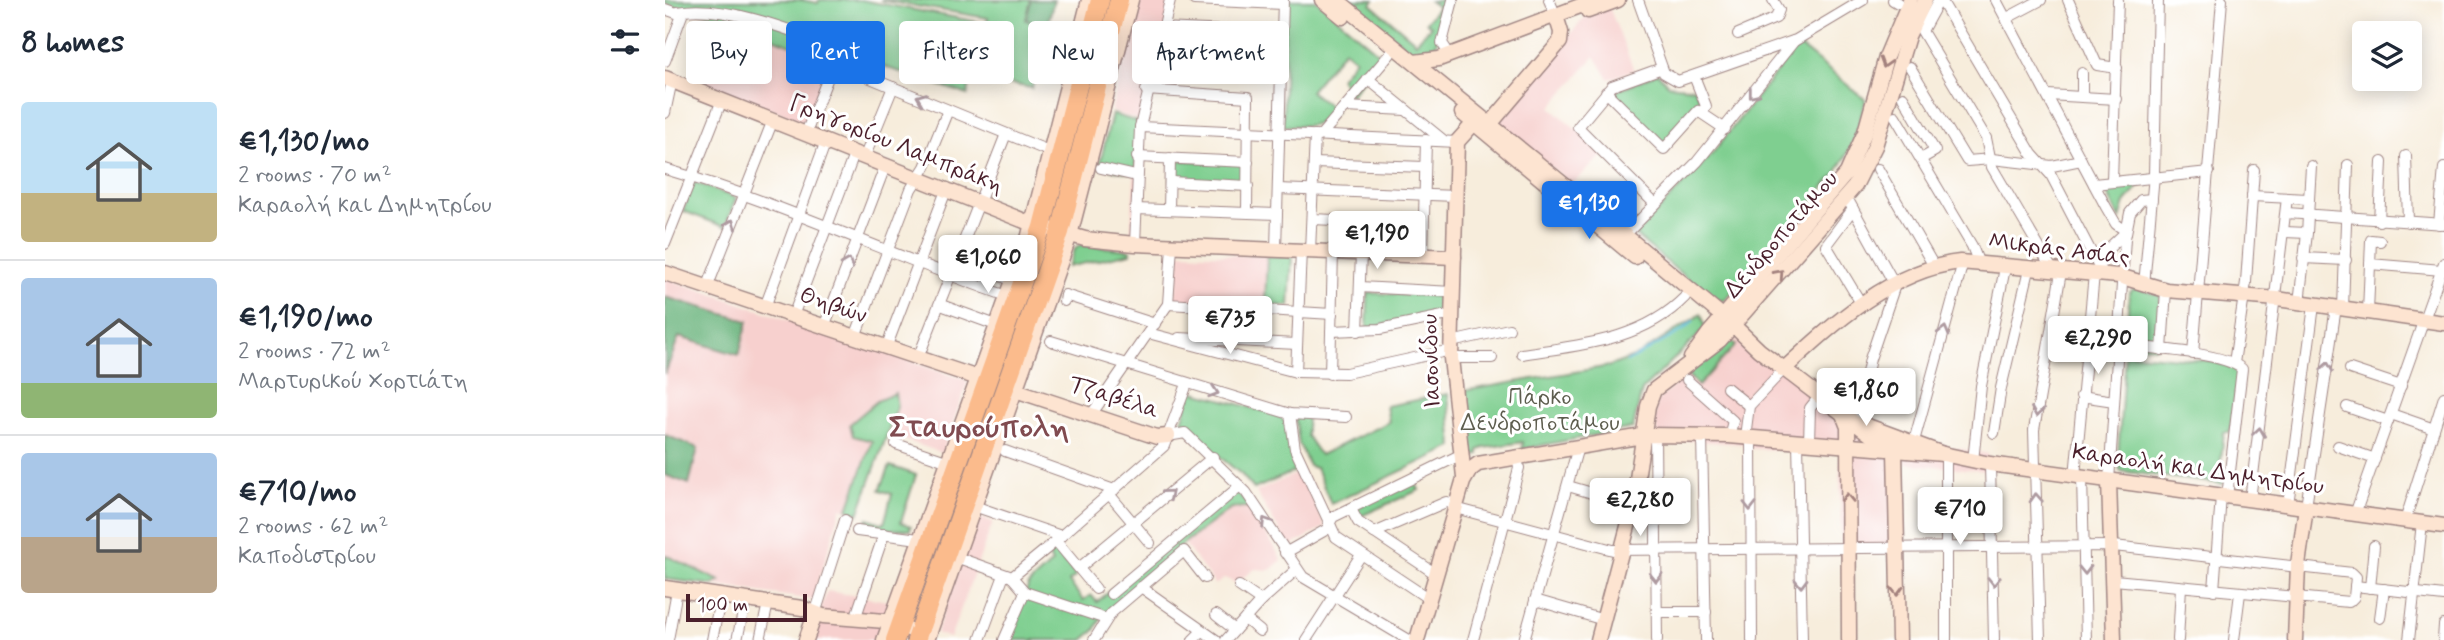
<!DOCTYPE html>
<html lang="en">
<head>
<meta charset="utf-8">
<style>
	body { margin:0; font-family:Mynerve,sans-serif; background:#f6f6f7; color:#1f2937; height:100vh; display:flex; flex-direction:column; font-size:26px; white-space:nowrap }
	* { box-sizing:border-box; margin:0 }
	p { font-size:23px; color:#747a83 }
	.icon { flex:none; width:38px; height:38px; fill:none; stroke:currentColor; stroke-width:2; stroke-linecap:round; stroke-linejoin:round }
	.map { position:relative; flex:1; overflow:hidden }
	.drawer { display:flex; flex-direction:column; background:#fff; width:665px }
	.drawer>* { flex:none }
	.guide { position:absolute; left:21px; top:21px; width:665px; height:63px; display:flex; gap:14px }
	.tools { position:absolute; left:1687px; top:21px; display:grid; gap:14px }
	.tools a { display:grid; place-items:center; width:70px; height:70px; border-radius:7px; background:#fff; box-shadow:0 4px 18px #0003; font-size:35px }
	.scale { position:absolute; left:21px; bottom:18px; width:121px; box-sizing:border-box; padding-left:7px; border:4px solid #4a1f2b; border-top:0; font-size:19px; line-height:24px; white-space:nowrap; color:#4a1f2b; -webkit-text-stroke:5px #fff; paint-order:stroke }
	.price { position:absolute; translate:-50% -60px; padding:0 16px; border-radius:7px; background:#fff; color:#222; font-size:23px; line-height:46px; filter:drop-shadow(0 2px 4px #0008) }
	.price::after { content:''; position:absolute; left:50%; top:42px; width:21px; height:16px; margin-left:-10px; background:inherit; clip-path:polygon(0 0,100% 0,50% 100%) }
	.price.current { background:#1a73e8; color:#fff }
	ul { padding:0; list-style:none }
	li { display:flex; align-items:center; gap:21px; height:175px; padding:0 21px }
	li+li { border-top:2px solid #e0e1e3 }
	li span { display:grid; place-items:center; flex:none; width:196px; height:140px; border-radius:7px; color:#555 }
	li>.icon { margin-inline-start:auto }
	span .icon { width:84px; height:84px; fill:#fffc; stroke-width:1 }
	li b { font-size:30px }
	h2 { display:flex; justify-content:space-between; align-items:center; height:84px; padding:0 21px; font-size:30px }
	.pill { padding:0 24px; border-radius:7px; background:#fff; box-shadow:0 4px 18px #0003; font-size:24px; line-height:63px }
	.pill.current { background:#1a73e8; color:#fff }
	main { display:flex; flex:1; min-height:0 }
	.map>svg:first-child { display:block }
</style>
</head>
<body>
<main>
<section class="drawer">
<h2>8 homes<svg class="icon" aria-label="filters" viewBox="0 0 24 24"><path d="M4 7h16M4 17h16"/><circle cx="9" cy="7" r="2"/><circle cx="15" cy="17" r="2"/></svg></h2>
<ul>
<li><span style="background:linear-gradient(#bfe0f5 65%,#c2b280 0)"><svg class="icon" aria-label="home" viewBox="0 0 24 24"><path d="M3 11l9-7 9 7M6 9v11h12V9"/></svg></span><div><b>€1,130/mo</b><p>2 rooms · 70 m²</p><p>Καραολή και Δημητρίου</p></div></li>
<li><span style="background:linear-gradient(#a9c7e8 75%,#8fb573 0)"><svg class="icon" aria-label="home" viewBox="0 0 24 24"><path d="M3 11l9-7 9 7M6 9v11h12V9"/></svg></span><div><b>€1,190/mo</b><p>2 rooms · 72 m²</p><p>Μαρτυρικού Χορτιάτη</p></div></li>
<li><span style="background:linear-gradient(#a9c7e8 60%,#b9a48a 0)"><svg class="icon" aria-label="home" viewBox="0 0 24 24"><path d="M3 11l9-7 9 7M6 9v11h12V9"/></svg></span><div><b>€710/mo</b><p>2 rooms · 62 m²</p><p>Καποδιστρίου</p></div></li>
</ul>
</section>
<div class="map">
<svg width="1779" height="640" viewBox="0 0 1779 640">
	<rect width="100%" height="100%" fill="#fff"/>
	<filter id="ink" filterUnits="userSpaceOnUse"><feTurbulence type="fractalNoise" baseFrequency=".0143" numOctaves="2"/><feDisplacementMap in="SourceGraphic" scale="14" xChannelSelector="R" yChannelSelector="G"/><feConvolveMatrix kernelMatrix="1 2 1 2 8 2 1 2 1" color-interpolation-filters="sRGB"/></filter>
	<filter id="wash" filterUnits="userSpaceOnUse"><feTurbulence type="fractalNoise" baseFrequency=".00686" numOctaves="4" result="noise"/><feDisplacementMap in="SourceGraphic" scale="28" xChannelSelector="R" yChannelSelector="G"/><feGaussianBlur stdDeviation="1.57" result="paint"/><feColorMatrix in="noise" values="0 0 0 0 0 0 0 0 0 0 0 0 0 0 0 0 0 1.4 0 .05"/><feComposite in="paint" operator="in"/></filter>
	<g filter="url(#wash)">
		<rect width="100%" height="100%" fill="#f7eddc"/>
		<!-- built -->
		<g fill="#f7d0ce">
			<path d="M475,0H509L477,137L475,242H465L473,120L446,111Z"/>
			<path d="M944,7L969,70L944,79L930,56L886,107L939,154L907,184L830,122L920,17Z"/>
			<path d="M56,18L166,61L141,123L32,80Z"/>
			<path d="M514,253L602,256L600,305L510,300Z"/>
			<path d="M0,278L303,381L277,453L223,434L193,514L176,508L148,600L0,578Z"/>
			<path d="M1065,337L1127,369L1196,419L1254,441L1323,454L1322,471L1237,463V550L1176,551L1175,451L1093,449L1082,448V444L994,439L990,420L992,401Z"/>
			<path d="M635,472L660,527L624,547L591,492Z"/>
			<path d="M584,507L617,560L605,570L590,569L570,583L560,578L550,585L519,543L566,508Z"/>
			<path d="M313,517L328,522L285,638L271,633Z"/>
			<path d="M162,591L229,602L215,640H146Z"/>
		</g>
		<!-- green -->
		<g fill="#7fcf90" stroke="#64775e" stroke-width="2">
			<path d="M0,0H136L153,3L154,0H196L314,22L303,95L172,51L166,61L56,17L0,4Z"/>
			<path d="M215,0H366L361,20L382,26L367,88L314,78L323,18Z"/>
			<path d="M621,0H651L717,56L685,96L675,78L690,59L679,50L645,91L671,111C655,128 641,126 618,126Z"/>
			<path d="M686,0H709L706,4L751,42L766,26L761,22L773,7L765,1L784,0L768,54L751,56Z"/>
			<path d="M1133,45L1201,100L1188,143L1171,174L1059,301L1045,298L970,235L1045,156Z"/>
			<path d="M993,73L1003,85L1029,88L1036,101L1001,146L946,93Z"/>
			<path d="M447,114L473,122L470,174L434,167Z"/>
			<path d="M507,160L581,163L580,184L506,181Z"/>
			<path d="M29,182L71,198L60,227L18,211Z"/>
			<path d="M1475,185L1460,203L1455,219L1440,189Z"/>
			<path d="M415,245L466,250V253L403,267L409,250Z"/>
			<path d="M602,256L627,257L624,306L600,305Z"/>
			<path d="M1470,288L1495,295L1491,347L1461,345L1464,293Z"/>
			<path d="M703,293L779,296L778,314L702,328Z"/>
			<path d="M1036,314L1041,328L977,390L968,428L857,449L858,442L819,448L814,450V455L801,458L798,391L945,366L972,356Z"/>
			<path d="M1063,338L1071,345L1033,386L1022,374Z"/>
			<path d="M1460,353L1546,361L1574,369L1565,432H1559L1555,469L1560,470L1558,484L1455,471L1453,455Z"/>
			<path d="M526,391L621,417L624,444L633,470L589,489L577,475L516,425Z"/>
			<path d="M230,393L232,407L193,514L183,509L207,441L188,436L185,424L212,401Z"/>
			<path d="M783,394L788,447L666,504L651,468L644,466L634,444L630,415L642,416V436L655,455L724,422L721,406Z"/>
			<path d="M225,466L251,475L236,522L246,526L245,530L197,528L203,518L219,524L227,494L215,490Z"/>
			<path d="M749,480L754,490L694,517L690,507Z"/>
			<path d="M569,487L584,507L566,508L519,543L437,617L430,630L418,640H343L364,584L387,563L384,556L390,551L411,576L404,582L418,600L426,595L432,602Z"/>
			<path d="M0,555L55,581L48,585L0,579Z"/>
		</g>
		<!-- forest -->
		<g fill="#67b27a" stroke="#586852" stroke-width="2">
			<path d="M366,0H389L382,26L361,20Z"/>
			<path d="M0,297L83,321L74,355L14,337L0,374Z"/>
			<path d="M0,435L33,448L24,484L0,475Z"/>
		</g>
		<g fill="none" stroke-linecap="round" stroke-linejoin="round">
			<!-- stream -->
			<path stroke="#5ab7d8" stroke-width="2.5" d="M962,362L1017,331L1028,321"/>
		</g>
	</g>
	<g filter="url(#ink)">
		<g fill="none" stroke-linecap="round" stroke-linejoin="round">
			<defs>
				<g id="street">
					<path d="M529,0L617,4"/>
					<path d="M884,0L891,16"/>
					<path d="M973,0L999,73L1013,81L1131,40L1198,0"/>
					<path d="M1228,0L1233,3"/>
					<path d="M1274,0L1257,31L1321,138L1327,167L1388,271"/>
					<path d="M1276,0L1367,154L1386,175L1438,275"/>
					<path d="M1331,0L1441,207L1451,224L1461,231"/>
					<path d="M1403,0L1432,65L1452,68"/>
					<path d="M0,9L17,15L0,61"/>
					<path d="M13,12C62,2 146,38 193,55L199,67"/>
					<path d="M1342,18L1376,0"/>
					<path d="M497,28L587,32V64"/>
					<path d="M1073,34L1111,18L1114,10L1108,0"/>
					<path d="M785,55L777,43L788,0"/>
					<path d="M489,60L616,65"/>
					<path d="M1245,67L1302,161L1327,159L1387,166L1416,160"/>
					<path d="M1417,73V97"/>
					<path d="M1029,76L1041,106L1038,111"/>
					<path d="M703,79L778,140"/>
					<path d="M481,90L583,97L582,212"/>
					<path d="M941,92L999,149L1033,111L1060,129"/>
					<path d="M1383,95L1451,99"/>
					<path d="M1238,97L1270,151L1256,159"/>
					<path d="M680,107L741,110"/>
					<path d="M0,113L7,80"/>
					<path d="M1230,116L1307,246L1314,264"/>
					<path d="M475,127L792,142"/>
					<path d="M141,133L166,70L176,66L386,152"/>
					<path d="M656,135L725,54"/>
					<path d="M200,156L228,87"/>
					<path d="M1741,156L1743,222"/>
					<path d="M472,157L583,162"/>
					<path d="M649,163L760,167"/>
					<path d="M436,168L471,176"/>
					<path d="M0,169C117,203 227,256 342,296"/>
					<path d="M1213,169L1270,268"/>
					<path d="M1447,180L1453,0"/>
					<path d="M505,182L583,186"/>
					<path d="M1429,184L1544,172"/>
					<path d="M613,189L791,196"/>
					<path d="M1587,196L1643,199"/>
					<path d="M1182,198L1230,285L1205,359L1191,422"/>
					<path d="M990,204L913,127L947,86L997,68"/>
					<path d="M470,209L612,214"/>
					<path d="M1188,209L1161,245L1197,305"/>
					<path d="M504,210L505,158"/>
					<path d="M1622,213L1779,224"/>
					<path d="M647,219L758,224"/>
					<path d="M1714,221L1717,162"/>
					<path d="M1774,224L1779,168"/>
					<path d="M1620,232L1642,233L1646,166"/>
					<path d="M960,235L1032,162L1129,41"/>
					<path d="M0,244L57,100"/>
					<path d="M470,244L475,127L505,0"/>
					<path d="M611,249L618,0"/>
					<path d="M645,251L650,135"/>
					<path d="M758,255L761,140"/>
					<path d="M1638,258L1681,260"/>
					<path d="M1431,260L1461,232"/>
					<path d="M1705,264L1777,270"/>
					<path d="M1479,285L1489,175L1493,0"/>
					<path d="M695,287L788,292"/>
					<path d="M42,288L108,120"/>
					<path d="M320,288L325,273L348,280"/>
					<path d="M399,301L400,295L490,324"/>
					<path d="M1634,303L1642,233"/>
					<path d="M503,304L667,314"/>
					<path d="M276,305L331,325"/>
					<path d="M100,307L161,141"/>
					<path d="M1678,309L1683,165"/>
					<path d="M1703,312L1706,240L1715,241"/>
					<path d="M128,316L190,152"/>
					<path d="M159,327L221,164"/>
					<path d="M666,331L715,329L778,316"/>
					<path d="M693,331L696,253"/>
					<path d="M483,333L631,372L681,373L786,350"/>
					<path d="M190,337L246,189L260,167L283,110"/>
					<path d="M514,338L632,344"/>
					<path d="M386,341L625,414L681,417"/>
					<path d="M786,342L844,329"/>
					<path d="M1452,345C1480,348 1559,352 1577,369L1562,497"/>
					<path d="M221,348L282,188"/>
					<path d="M1497,350L1501,290"/>
					<path d="M857,354C914,345 977,341 1020,297"/>
					<path d="M1528,354L1557,0"/>
					<path d="M253,358L341,134"/>
					<path d="M786,358H827"/>
					<path d="M1569,363L1581,282L1589,170"/>
					<path d="M1685,369L1736,386"/>
					<path d="M631,372L636,250"/>
					<path d="M665,374L668,252"/>
					<path d="M1022,380L1068,421L1064,436"/>
					<path d="M1062,388L1084,406"/>
					<path d="M1416,396L1449,401"/>
					<path d="M1682,407L1723,421"/>
					<path d="M625,414L630,449L671,537L764,599"/>
					<path d="M1726,414L1769,429"/>
					<path d="M426,415L503,304L507,246"/>
					<path d="M1329,433L1336,388L1364,270"/>
					<path d="M990,435L992,640"/>
					<path d="M1037,435L1041,640"/>
					<path d="M503,436L520,433L581,492L638,577L744,640"/>
					<path d="M1080,437L1084,406L1118,370"/>
					<path d="M1086,437L1087,640"/>
					<path d="M1133,441L1137,640"/>
					<path d="M1144,442L1145,408L1153,398"/>
					<path d="M231,444L281,461"/>
					<path d="M1248,445L1298,262"/>
					<path d="M1673,446L1710,459"/>
					<path d="M340,451L449,490"/>
					<path d="M1281,455V640"/>
					<path d="M1308,461L1316,386L1340,268"/>
					<path d="M1325,464L1329,640"/>
					<path d="M1410,476L1429,274"/>
					<path d="M1417,477L1421,640"/>
					<path d="M1444,481L1460,238L1465,213L1476,200L1487,199"/>
					<path d="M903,486L968,505"/>
					<path d="M444,494L485,543"/>
					<path d="M1585,500L1622,198"/>
					<path d="M1623,505L1649,305"/>
					<path d="M309,506L396,536L391,541L431,589"/>
					<path d="M1641,507L1671,307"/>
					<path d="M790,508L948,550L1449,546L1687,573L1691,577L1689,597L1684,602L1449,580"/>
					<path d="M686,509L693,522L771,574"/>
					<path d="M1690,514L1779,263"/>
					<path d="M1740,521L1779,397"/>
					<path d="M664,524L668,517L795,455"/>
					<path d="M192,531L254,539"/>
					<path d="M709,533L781,502L791,503"/>
					<path d="M396,536L499,446L522,384"/>
					<path d="M620,553L666,527"/>
					<path d="M288,556L347,577"/>
					<path d="M414,568L548,457"/>
					<path d="M347,577L360,592L441,619"/>
					<path d="M347,577L391,541"/>
					<path d="M574,586L596,601"/>
					<path d="M1690,586L1779,596"/>
					<path d="M476,587L551,640"/>
					<path d="M1705,588L1709,546"/>
					<path d="M1549,590L1556,496"/>
					<path d="M446,594L575,486"/>
					<path d="M870,600L939,620"/>
					<path d="M992,612H1041"/>
					<path d="M150,614L180,520"/>
					<path d="M551,615L570,630"/>
					<path d="M1715,618L1719,589"/>
					<path d="M190,619L219,534"/>
					<path d="M580,619L595,631"/>
					<path d="M3,640L12,590"/>
					<path d="M47,640L56,595"/>
					<path d="M72,640L81,599"/>
					<path d="M95,640L103,603"/>
					<path d="M315,640L339,575"/>
					<path d="M339,640L360,592"/>
					<path d="M429,640L446,613L519,551L540,578"/>
					<path d="M528,640L537,631"/>
					<path d="M561,640L596,601L631,570"/>
					<path d="M641,640L696,555"/>
					<path d="M808,640L854,468L852,457"/>
					<path d="M859,640L913,447"/>
					<path d="M1375,640L1369,430L1396,272"/>
					<path d="M1513,640L1516,587"/>
					<path d="M1569,640L1575,593"/>
					<path d="M1744,640L1757,523"/>
					<path d="M1778,640L1779,625"/>
				</g>
				<g id="secondary">
					<path d="M657,0L678,17"/>
					<path d="M672,0L903,188L1068,325L1094,350L1219,445L1230,450L1278,454"/>
					<path d="M923,11L953,0"/>
					<path d="M749,62L774,59L931,0"/>
					<path d="M0,78L367,224L420,239L470,244L789,257"/>
					<path d="M797,113L970,257"/>
					<path d="M821,129L895,42L896,32L891,16"/>
					<path d="M0,273L319,380"/>
					<path d="M1026,358L1045,332L1182,173L1200,132L1221,57L1245,0"/>
					<path d="M1118,370C1167,325 1226,270 1295,262L1454,276L1501,290L1612,299L1779,323"/>
					<path d="M341,387L492,437L503,436"/>
					<path d="M1179,417L1183,427L1184,640"/>
					<path d="M1200,425L1278,454L1325,464L1779,526"/>
					<path d="M1230,450L1234,640"/>
					<path d="M799,477L786,358L792,142L809,123"/>
					<path d="M1444,481L1449,640"/>
					<path d="M968,505L983,406L989,390L1055,340L1190,186L1210,146L1243,36L1260,0"/>
					<path d="M0,588L137,608L158,616L220,621L263,636"/>
					<path d="M141,640L150,614"/>
					<path d="M219,640L363,239L424,0"/>
					<path d="M262,640L405,235L466,0"/>
					<path d="M752,640L798,482L805,470L813,464L984,435L1064,436L1222,449"/>
					<path d="M933,640L971,496"/>
					<path d="M1630,640L1633,565L1641,507"/>
				</g>
				<g id="highway">
					<path d="M230,640L377,227L435,0"/>
					<path d="M251,640L395,232L454,0"/>
				</g>
			</defs>
			<!-- street casing -->
			<use href="#street" stroke="#a08684" stroke-width="12"/>
			<!-- secondary casing -->
			<use href="#secondary" stroke="#a08684" stroke-width="17"/>
			<!-- highway casing -->
			<use href="#highway" stroke="#a08684" stroke-width="20"/>
			<!-- street -->
			<use href="#street" stroke="#fff" stroke-width="10"/>
			<!-- secondary -->
			<use href="#secondary" stroke="#fde4d1" stroke-width="14"/>
			<!-- highway -->
			<use href="#highway" stroke="#fbbb8c" stroke-width="18"/>
		</g>
		<!-- one-way arrows -->
		<defs><path id="oneway-chevron" d="M-2-3.5L2.5 0L-2 3.5" fill="none" stroke-width="1.6" stroke-linecap="round" stroke-linejoin="round" transform="scale(1.75)"/></defs>
		<g stroke="#a4827e">
			<use href="#oneway-chevron" transform="translate(1220 63) rotate(107)"/>
			<use href="#oneway-chevron" transform="translate(1114 274) rotate(-48)"/>
			<use href="#oneway-chevron" transform="translate(1182 498) rotate(-91)"/>
			<use href="#oneway-chevron" transform="translate(1232 591) rotate(88)"/>
		</g>
		<g stroke="#ae9aa0">
			<use href="#oneway-chevron" transform="translate(1088 94) rotate(128)"/>
			<use href="#oneway-chevron" transform="translate(256 98) rotate(-158)"/>
			<use href="#oneway-chevron" transform="translate(66 224) rotate(-69)"/>
			<use href="#oneway-chevron" transform="translate(183 263) rotate(-69)"/>
			<use href="#oneway-chevron" transform="translate(1279 331) rotate(-75)"/>
			<use href="#oneway-chevron" transform="translate(1662 367) rotate(-82)"/>
			<use href="#oneway-chevron" transform="translate(549 392) rotate(18)"/>
			<use href="#oneway-chevron" transform="translate(1372 412) rotate(99)"/>
			<use href="#oneway-chevron" transform="translate(1594 432) rotate(-82)"/>
			<use href="#oneway-chevron" transform="translate(504 494) rotate(-40)"/>
			<use href="#oneway-chevron" transform="translate(1371 498) rotate(-93)"/>
			<use href="#oneway-chevron" transform="translate(1085 506) rotate(90)"/>
			<use href="#oneway-chevron" transform="translate(601 522) rotate(-122)"/>
			<use href="#oneway-chevron" transform="translate(1420 570) rotate(89)"/>
			<use href="#oneway-chevron" transform="translate(991 577) rotate(89)"/>
			<use href="#oneway-chevron" transform="translate(1329 581) rotate(90)"/>
			<use href="#oneway-chevron" transform="translate(1136 583) rotate(89)"/>
		</g>
	</g>
	<g text-anchor="middle" dominant-baseline="central" stroke-width="6" stroke-linejoin="round" paint-order="stroke">
		<!-- street labels -->
		<g font-size="23" fill="#4a1f2b" stroke="#fff">
			<text transform="translate(231 145) rotate(22)">Γρηγορίου Λαμπράκη</text>
			<text transform="translate(1117 235) rotate(-49)">Δενδροποτάμου</text>
			<text transform="translate(1394 250) rotate(7)">Μικράς Ασίας</text>
			<text transform="translate(168 306) rotate(19)">Θηβών</text>
			<text transform="translate(767 361) rotate(-92)">Ιασονίδου</text>
			<text transform="translate(449 398) rotate(18)">Τζαβέλα</text>
			<text transform="translate(1533 470) rotate(8)">Καραολή και Δημητρίου</text>
		</g>
		<!-- park labels -->
		<g font-size="23" fill="#5d5d4e" stroke="#fff">
			<text x="875" y="398">Πάρκο<tspan x="875" dy="26">Δενδροποτάμου</tspan></text>
		</g>
		<!-- district labels -->
		<g font-size="30" font-weight="bold" fill="#804b50" stroke="#fff">
			<text x="314" y="428">Σταυρούπολη</text>
		</g>
	</g>
</svg>
<div class="tools">
<a><svg class="icon" aria-label="layers" viewBox="0 0 24 24"><path d="M12 4l9 5-9 5-9-5zM3 14l9 5 9-5"/></svg></a>
</div>
<div class="scale">100 m</div>
<b class="price current" style="left:924px;top:241px">€1,130</b>
<b class="price" style="left:712px;top:271px">€1,190</b>
<b class="price" style="left:323px;top:295px">€1,060</b>
<b class="price" style="left:565px;top:356px">€735</b>
<b class="price" style="left:1433px;top:376px">€2,290</b>
<b class="price" style="left:1201px;top:428px">€1,860</b>
<b class="price" style="left:975px;top:538px">€2,280</b>
<b class="price" style="left:1295px;top:547px">€710</b>
<div class="guide">
<a class="pill">Buy</a>
<a class="pill current">Rent</a>
<a class="pill">Filters</a>
<a class="pill">New</a>
<a class="pill">Apartment</a>
</div>
</div>
</main>
</body>
</html>
